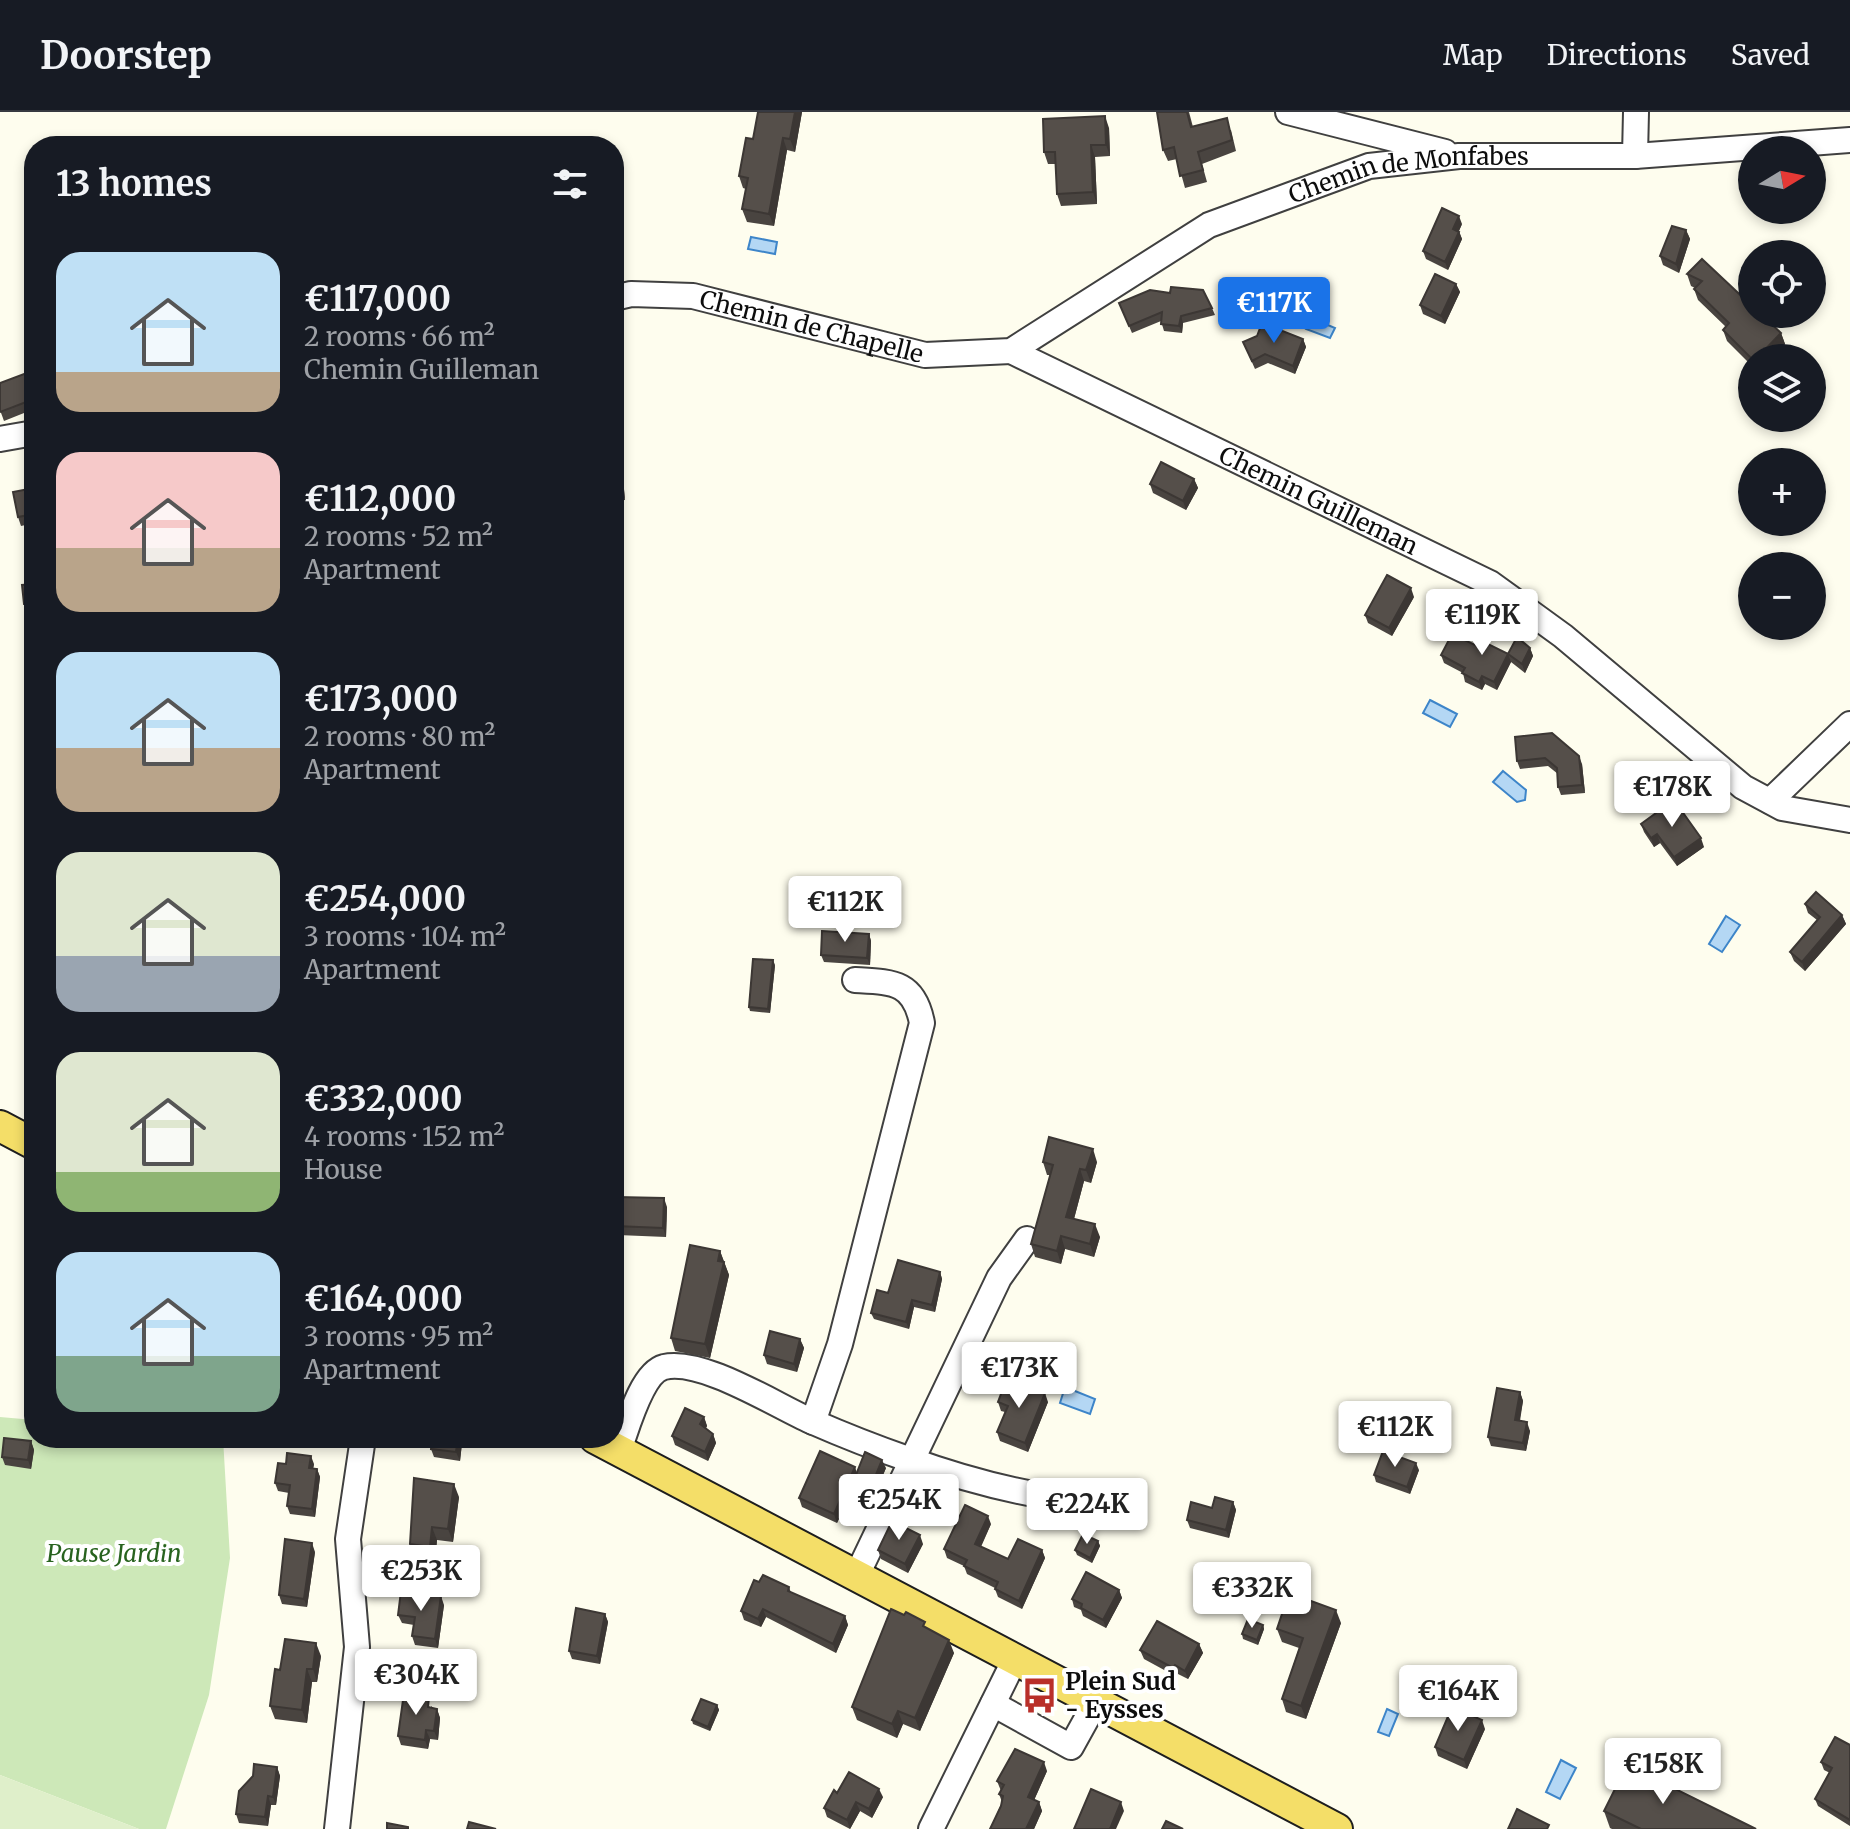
<!DOCTYPE html>
<html lang="en">
<head>
<meta charset="utf-8">
<style>
	body { margin:0; font-family:Merriweather,serif; background:#20242c; color:#f1f3f6; height:100vh; display:flex; flex-direction:column; font-size:30px; white-space:nowrap }
	* { box-sizing:border-box; margin:0 }
	p { font-size:26px; color:#9ea1a6 }
	.icon { flex:none; width:44px; height:44px; fill:none; stroke:currentColor; stroke-width:2; stroke-linecap:round; stroke-linejoin:round }
	.map { position:relative; flex:1; overflow:hidden }
	.sheet { position:absolute; left:24px; top:24px; width:600px; height:1312px; display:flex; flex-direction:column; background:#171b24; border-radius:32px; box-shadow:0 4px 12px #0003 }
	.sheet>* { flex:none }
	.needle { width:52px; rotate:80deg }
	.tools { position:absolute; left:1738px; top:24px; display:grid; gap:16px }
	.tools a { display:grid; place-items:center; width:88px; height:88px; border-radius:50%; background:#171b24; box-shadow:0 4px 12px #0003; font-size:40px }
	.price { position:absolute; translate:-50% -68px; padding:0 18px; border-radius:8px; background:#fff; color:#222; font-size:26px; line-height:52px; filter:drop-shadow(0 2px 4px #0008) }
	.price::after { content:''; position:absolute; left:50%; top:48px; width:24px; height:18px; margin-left:-12px; background:inherit; clip-path:polygon(0 0,100% 0,50% 100%) }
	.price.current { background:#1a73e8; color:#fff }
	ul { padding:0; list-style:none }
	li { display:flex; align-items:center; gap:24px; height:200px; padding:0 32px }
	li span { display:grid; place-items:center; flex:none; width:224px; height:160px; border-radius:24px; color:#555 }
	li>.icon { margin-inline-start:auto }
	span .icon { width:96px; height:96px; fill:#fffc; stroke-width:1 }
	li b { font-size:34px }
	h2 { display:flex; justify-content:space-between; align-items:center; height:96px; padding:0 32px; font-size:34px }
	header { display:flex; align-items:center; gap:48px; box-sizing:border-box; height:112px; padding:0 40px; background:#171b24; border-bottom:2px solid #363941 }
	header strong { font-size:38px }
	nav { display:flex; gap:44px; margin-inline-start:auto; font-size:28px }
	.map>svg:first-child { display:block }
</style>
</head>
<body>
<header>
<strong>Doorstep</strong>
<nav><a>Map</a><a>Directions</a><a>Saved</a></nav>
</header>
<div class="map">
<svg width="1850" height="1717" viewBox="0 0 1850 1717">
	<rect width="100%" height="100%" fill="#fefdee"/>
	<!-- green -->
	<path fill="#cde8b8" d="M0,1305L34,1308V1326H223L230,1446L209,1583L166,1717H139L0,1663Z"/>
	<!-- pitch -->
	<path fill="#dfefca" d="M0,1663L139,1717H0Z"/>
	<!-- water -->
	<g fill="#b4d7f4" stroke="#3d85c9" stroke-width="2">
		<path d="M751,125L777,130L775,142L748,137Z"/>
		<path d="M1311,206L1335,216L1330,226L1306,217Z"/>
		<path d="M1430,588L1457,602L1450,615L1423,601Z"/>
		<path d="M1503,659L1526,678L1525,688L1517,690L1493,670Z"/>
		<path d="M1726,804L1740,813L1722,840L1709,832Z"/>
		<path d="M1065,1275L1095,1287L1090,1302L1060,1291Z"/>
		<path d="M1414,1291L1427,1296L1415,1332L1402,1327Z"/>
		<path d="M1387,1597L1398,1602L1389,1624L1378,1620Z"/>
		<path d="M1561,1648L1576,1656L1560,1687L1546,1680Z"/>
	</g>
	<g fill="none" stroke-linecap="round" stroke-linejoin="round">
		<defs>
			<g id="minor">
				<path d="M1288,0L1445,40"/>
				<path d="M1635,44L1636,0"/>
				<path id="s1" d="M614,186L631,182L693,184L925,243L1011,239L1209,113L1369,54L1459,44H1635L1850,28"/>
				<path id="s2" d="M1011,239L1490,471L1563,524L1743,675L1782,696L1850,708"/>
				<path d="M0,327L34,321"/>
				<path d="M1770,689L1850,612"/>
				<path d="M813,1310L840,1232L922,911C914,869 892,870 855,868"/>
				<path d="M619,1338C627,1317 641,1261 664,1255C702,1246 775,1293 811,1309C843,1323 876,1336 908,1347C952,1363 998,1376 1044,1384"/>
				<path d="M857,1463L999,1166L1027,1127"/>
				<path d="M993,1592L1071,1635L1097,1588"/>
				<path d="M337,1717L357,1535L348,1427L363,1326"/>
				<path d="M931,1717L1016,1545"/>
			</g>
			<g id="major">
				<path d="M0,1014L34,1032"/>
				<path d="M595,1326L1337,1717"/>
			</g>
		</defs>
		<!-- minor casing -->
		<use href="#minor" stroke="#404040" stroke-width="28"/>
		<!-- major casing -->
		<use href="#major" stroke="#1e1e1e" stroke-width="34"/>
		<!-- minor -->
		<use href="#minor" stroke="#fff" stroke-width="24"/>
		<!-- major -->
		<use href="#major" stroke="#f4de68" stroke-width="30"/>
	</g>
	<!-- wall -->
	<g fill="#494440">
		<path d="M758,0H802L795,40L787,38L774,114L747,110L742,97L746,77L743,76L739,64L753,27Z"/>
		<path d="M1157,0H1189L1193,15L1231,18L1236,39L1202,52L1207,70L1185,76L1177,47L1168,49L1163,38Z"/>
		<path d="M1109,16L1110,44L1095,45L1097,92L1061,94L1057,82L1056,52H1048L1044,40Z"/>
		<path d="M1462,112L1459,119L1462,127L1448,158L1426,147L1423,139Z"/>
		<path d="M1686,118L1690,127L1679,161L1663,153L1660,144Z"/>
		<path d="M1702,147L1781,221L1785,232L1772,246H1752V254L1727,229L1723,218L1726,215L1698,188L1694,177L1695,176L1691,174L1687,162Z"/>
		<path d="M1456,172L1460,180L1445,212L1423,202L1420,193Z"/>
		<path d="M1119,191L1212,196L1215,203L1183,211L1182,221L1164,219L1161,209L1132,221Z"/>
		<path d="M1303,227L1306,235L1295,262L1268,251L1255,257L1243,230Z"/>
		<path d="M34,265V297L4,309L0,298Z"/>
		<path d="M614,319L620,335L625,388L614,389Z"/>
		<path d="M1194,367L1198,376L1186,398L1153,381L1150,372Z"/>
		<path d="M34,376V411L21,414L18,405Z"/>
		<path d="M34,472V500L27,501L24,492Z"/>
		<path d="M1414,485L1392,524L1368,511L1365,503Z"/>
		<path d="M1477,534L1508,542L1530,536L1533,544L1525,561L1511,550L1497,578L1485,572L1482,578L1465,570L1463,561L1444,551L1441,543Z"/>
		<path d="M1515,625L1582,652L1585,681L1561,683L1558,675V662L1548,654L1520,657L1517,649Z"/>
		<path d="M1641,712L1704,735L1677,754L1660,731L1654,735L1644,720Z"/>
		<path d="M1805,792L1842,803L1846,812L1805,859L1794,849L1790,840L1817,808L1808,801Z"/>
		<path d="M869,822L871,829L870,853L824,850L821,843Z"/>
		<path d="M775,853L770,901L750,899L749,895Z"/>
		<path d="M1043,1050H1097L1091,1071L1084,1069L1074,1107L1100,1125L1094,1145L1065,1137L1061,1152L1035,1145L1031,1132L1050,1063H1047Z"/>
		<path d="M667,1095L666,1125L618,1123L615,1114Z"/>
		<path d="M720,1139L729,1163L710,1246L675,1239L671,1226Z"/>
		<path d="M940,1160L942,1167L935,1200L914,1195L909,1217L874,1207L871,1201Z"/>
		<path d="M800,1227L804,1236L797,1260L767,1252L764,1243Z"/>
		<path d="M1520,1280L1523,1289L1520,1309L1530,1319L1526,1339L1491,1334L1488,1325Z"/>
		<path d="M998,1290H1048L1028,1340L1000,1329L997,1320L1005,1300L1001,1299Z"/>
		<path d="M704,1305L707,1314L706,1316L713,1322L716,1331L708,1349L675,1333L672,1324Z"/>
		<path d="M432,1326H473L472,1332L462,1331L460,1349L434,1345L431,1337Z"/>
		<path d="M31,1329L34,1338L31,1357L5,1353L2,1345Z"/>
		<path d="M314,1352L313,1356L317,1357L320,1365L315,1405L290,1402L287,1394L289,1381L278,1379L275,1371Z"/>
		<path d="M886,1356L874,1384L857,1377L855,1371L837,1411L802,1395L799,1386L857,1361Z"/>
		<path d="M1419,1358L1410,1382L1376,1370L1374,1363Z"/>
		<path d="M459,1385L453,1430L437,1428L435,1448L414,1445L410,1432Z"/>
		<path d="M1233,1390L1236,1398L1229,1426L1190,1416L1187,1408L1212,1396Z"/>
		<path d="M991,1412L981,1435L1008,1447L1042,1438L1045,1446L1022,1497L998,1485L995,1477V1476L967,1462L964,1454L947,1446L944,1437Z"/>
		<path d="M1098,1429L1100,1434L1092,1451L1077,1443L1075,1438Z"/>
		<path d="M923,1432L908,1461L881,1447L878,1438Z"/>
		<path d="M315,1440L307,1495L282,1492L279,1483Z"/>
		<path d="M759,1470L789,1475L791,1481L845,1504L848,1513L836,1541L766,1505L761,1515L744,1508L741,1499Z"/>
		<path d="M1119,1478L1122,1486L1106,1516L1083,1504L1081,1498L1074,1495L1072,1487Z"/>
		<path d="M444,1493L438,1536L415,1533L412,1524L414,1513L402,1511L398,1503Z"/>
		<path d="M605,1502L608,1510L600,1552L572,1547L569,1539Z"/>
		<path d="M1341,1511L1306,1607L1286,1600L1282,1587L1299,1536L1282,1530L1277,1517Z"/>
		<path d="M1263,1513L1264,1517L1258,1533L1243,1527L1242,1522Z"/>
		<path d="M928,1516L954,1541L920,1619L903,1612L897,1626L857,1608L852,1595Z"/>
		<path d="M1199,1532L1203,1541L1188,1567L1178,1562L1177,1565L1144,1547L1140,1538Z"/>
		<path d="M321,1544L317,1570H312L307,1611L275,1607L270,1594Z"/>
		<path d="M717,1593L719,1598L710,1619L693,1612L692,1608Z"/>
		<path d="M432,1594V1596L437,1597L440,1606L438,1628L430,1627L428,1637L401,1633L398,1624Z"/>
		<path d="M1485,1617L1467,1657L1438,1644L1435,1635Z"/>
		<path d="M1850,1633V1714L1818,1694L1815,1687L1830,1661L1824,1658L1821,1650Z"/>
		<path d="M277,1655L280,1664L276,1693H271L268,1714L239,1711L236,1702Z"/>
		<path d="M1047,1659L1034,1688L1039,1690L1042,1699L1034,1717H990L1002,1690L999,1682L1001,1679L997,1669Z"/>
		<path d="M837,1681L883,1685L872,1706L860,1699L850,1717L827,1705L824,1696Z"/>
		<path d="M1604,1699L1756,1717H1612L1610,1716Z"/>
	</g>
	<!-- shaded-wall -->
	<g fill="#3c3734">
		<path d="M795,0H802L795,40L790,27Z"/>
		<path d="M1105,4L1109,16L1110,44L1106,33Z"/>
		<path d="M783,26L787,38L774,114L769,102Z"/>
		<path d="M1091,33L1095,45L1097,92L1093,80Z"/>
		<path d="M1459,104L1462,112L1456,125L1453,117Z"/>
		<path d="M1686,118L1690,127L1679,161L1676,152Z"/>
		<path d="M1459,120L1462,127L1448,158L1445,150Z"/>
		<path d="M1456,172L1460,180L1445,212L1441,204Z"/>
		<path d="M1181,204L1183,211L1182,221L1179,214Z"/>
		<path d="M1781,221L1785,232L1772,246H1757Z"/>
		<path d="M1303,227L1306,235L1295,262L1293,254Z"/>
		<path d="M615,319L620,335L625,388L619,372Z"/>
		<path d="M1194,367L1198,376L1186,398L1183,389Z"/>
		<path d="M1411,476L1414,485L1392,524L1389,516Z"/>
		<path d="M1530,536L1533,544L1525,561L1522,552Z"/>
		<path d="M1508,542L1511,550L1497,578L1494,570Z"/>
		<path d="M1482,564L1485,572L1482,578L1479,570Z"/>
		<path d="M1579,644L1582,652L1585,681L1582,673Z"/>
		<path d="M1657,722L1660,731L1654,735L1651,726Z"/>
		<path d="M1701,726L1704,735L1677,754L1674,745Z"/>
		<path d="M1842,803L1846,812L1805,859L1802,850Z"/>
		<path d="M869,822L871,829L870,853L867,846Z"/>
		<path d="M773,848L775,853L770,901L768,897Z"/>
		<path d="M1093,1037L1097,1050L1091,1071L1086,1058Z"/>
		<path d="M1080,1057L1084,1069L1071,1118L1066,1105Z"/>
		<path d="M664,1086L667,1095L666,1125L663,1116Z"/>
		<path d="M1095,1112L1100,1125L1094,1145L1090,1132Z"/>
		<path d="M1061,1124L1065,1137L1061,1152L1057,1139Z"/>
		<path d="M720,1139L729,1163L710,1246L705,1232Z"/>
		<path d="M940,1160L942,1167L935,1200L932,1193Z"/>
		<path d="M912,1188L914,1195L909,1217L906,1210Z"/>
		<path d="M800,1227L804,1236L797,1260L794,1252Z"/>
		<path d="M1520,1280L1523,1289L1518,1316L1515,1308Z"/>
		<path d="M1045,1281L1048,1290L1028,1340L1025,1331Z"/>
		<path d="M704,1305L707,1314L703,1321L700,1312Z"/>
		<path d="M1527,1310L1530,1319L1526,1339L1523,1331Z"/>
		<path d="M713,1322L716,1331L708,1349L705,1340Z"/>
		<path d="M458,1326H460L462,1331L460,1349L456,1340Z"/>
		<path d="M31,1329L34,1338L31,1357L28,1348Z"/>
		<path d="M311,1344L314,1352L312,1364L309,1356Z"/>
		<path d="M882,1348L886,1356L874,1384L871,1375Z"/>
		<path d="M1416,1351L1419,1358L1410,1382L1407,1375Z"/>
		<path d="M855,1355L858,1364L854,1368L855,1371L837,1411L834,1402Z"/>
		<path d="M317,1357L320,1365L315,1405L312,1397Z"/>
		<path d="M454,1372L459,1385L453,1430L448,1417Z"/>
		<path d="M1233,1390L1236,1398L1229,1426L1226,1418Z"/>
		<path d="M988,1404L991,1412L978,1440L975,1432Z"/>
		<path d="M432,1415L437,1428L435,1448L430,1435Z"/>
		<path d="M920,1423L923,1432L908,1461L905,1452Z"/>
		<path d="M1098,1429L1100,1434L1092,1451L1090,1446Z"/>
		<path d="M312,1431L315,1440L307,1495L304,1487Z"/>
		<path d="M1042,1438L1045,1446L1022,1497L1019,1489Z"/>
		<path d="M1119,1478L1122,1486L1106,1516L1103,1508Z"/>
		<path d="M441,1484L444,1493L438,1536L435,1527Z"/>
		<path d="M763,1497L766,1505L761,1515L758,1507Z"/>
		<path d="M1336,1498L1341,1511L1306,1607L1301,1594Z"/>
		<path d="M605,1502L608,1510L600,1552L597,1544Z"/>
		<path d="M845,1504L848,1513L836,1541L833,1532Z"/>
		<path d="M1263,1513L1264,1517L1258,1533L1257,1528Z"/>
		<path d="M949,1528L954,1541L920,1619L915,1606Z"/>
		<path d="M316,1531L321,1544L317,1570L313,1557Z"/>
		<path d="M1199,1532L1203,1541L1188,1567L1185,1559Z"/>
		<path d="M1175,1553L1178,1562L1177,1565L1173,1556Z"/>
		<path d="M307,1557L312,1570L307,1611L302,1598Z"/>
		<path d="M717,1593L719,1598L710,1619L708,1615Z"/>
		<path d="M437,1597L440,1606L438,1628L434,1619Z"/>
		<path d="M898,1599L903,1612L897,1626L892,1612Z"/>
		<path d="M1482,1608L1485,1617L1467,1657L1464,1648Z"/>
		<path d="M426,1618L430,1627L428,1637L425,1628Z"/>
		<path d="M1044,1650L1047,1659L1032,1693L1028,1685Z"/>
		<path d="M277,1655L280,1664L276,1693L273,1685Z"/>
		<path d="M879,1677L883,1685L872,1706L869,1697Z"/>
		<path d="M268,1684L271,1693L268,1714L265,1705Z"/>
		<path d="M856,1690L860,1699L850,1717L847,1708Z"/>
		<path d="M1039,1690L1042,1699L1034,1717H1026Z"/>
		<path d="M1121,1690L1124,1699L1116,1717H1110Z"/>
	</g>
	<!-- building -->
	<g fill="#554f4a" stroke="#3c3734" stroke-width="2">
		<path d="M758,0H795L790,27L783,26L769,102L742,97L748,66L739,64L746,26L753,27Z"/>
		<path d="M1157,0H1187L1191,15L1227,6L1232,28L1198,40L1203,58L1180,64L1174,35L1163,38Z"/>
		<path d="M1105,4L1106,33H1091L1093,80L1057,82L1055,40H1044L1043,7Z"/>
		<path d="M1442,96L1459,104L1453,117L1459,120L1445,150L1423,139Z"/>
		<path d="M1672,114L1686,118L1676,152L1660,144Z"/>
		<path d="M1702,147L1752,194V202H1761L1781,221L1757,246L1752,247L1723,218L1729,211L1694,177L1702,169L1687,162Z"/>
		<path d="M1435,162L1456,172L1441,204L1420,193Z"/>
		<path d="M1171,175L1203,178L1212,196L1181,204L1179,214L1161,212L1162,200L1129,214L1119,191L1150,178L1170,181Z"/>
		<path d="M1262,211L1303,227L1293,254L1265,242L1252,249L1243,230L1257,224Z"/>
		<path d="M32,259L34,265V287L0,300V271Z"/>
		<path d="M614,319L619,372H614Z"/>
		<path d="M1161,350L1194,367L1183,389L1150,372Z"/>
		<path d="M34,376V402L18,405L13,380Z"/>
		<path d="M1387,463L1411,476L1389,516L1365,503Z"/>
		<path d="M34,472V491L24,492L22,473Z"/>
		<path d="M1452,522L1477,534L1480,528L1508,542L1517,525L1530,536L1522,552L1508,542L1494,570L1482,564L1479,570L1462,561L1465,556L1441,543Z"/>
		<path d="M1552,621L1579,644L1582,673L1558,675L1557,656L1545,646L1517,649L1515,625Z"/>
		<path d="M1674,688L1701,726L1674,745L1657,722L1651,726L1641,712Z"/>
		<path d="M1816,780L1842,803L1802,850L1790,840L1820,805L1805,792Z"/>
		<path d="M822,819L869,822L867,846L821,843Z"/>
		<path d="M753,847L773,848L768,897L749,895Z"/>
		<path d="M1049,1025L1093,1037L1086,1058L1080,1057L1066,1105L1095,1112L1090,1132L1061,1124L1057,1139L1031,1132L1053,1053L1043,1050Z"/>
		<path d="M616,1085L664,1086L663,1116L615,1114Z"/>
		<path d="M690,1133L720,1139L718,1149L724,1150L705,1232L671,1226Z"/>
		<path d="M898,1148L940,1160L932,1193L912,1188L906,1210L871,1201L877,1178L888,1181Z"/>
		<path d="M770,1219L800,1227L794,1252L764,1243Z"/>
		<path d="M1007,1266L1045,1281L1025,1331L997,1320L1008,1294L998,1290Z"/>
		<path d="M1497,1276L1520,1280L1515,1308L1527,1310L1523,1331L1488,1325Z"/>
		<path d="M685,1296L704,1305L700,1312L713,1322L705,1340L672,1324Z"/>
		<path d="M4,1326L31,1329L28,1348L2,1345Z"/>
		<path d="M432,1326H458L456,1340L431,1337Z"/>
		<path d="M820,1339L855,1355L834,1402L799,1386Z"/>
		<path d="M1383,1339L1416,1351L1407,1375L1374,1363Z"/>
		<path d="M865,1340L882,1348L871,1375L854,1368Z"/>
		<path d="M287,1341L311,1344L309,1356L317,1357L312,1397L287,1394L290,1373L275,1371L278,1351L286,1352Z"/>
		<path d="M414,1366L454,1372L448,1417L432,1415L430,1435L410,1432Z"/>
		<path d="M1215,1385L1233,1390L1226,1418L1187,1408L1191,1390L1212,1396Z"/>
		<path d="M965,1393L988,1404L975,1432L1008,1447L1018,1427L1042,1438L1019,1489L995,1477L998,1470L964,1454L967,1448L944,1437Z"/>
		<path d="M892,1409L920,1423L905,1452L878,1438Z"/>
		<path d="M1083,1422L1098,1429L1090,1446L1075,1438Z"/>
		<path d="M285,1427L312,1431L304,1487L279,1483Z"/>
		<path d="M1086,1460L1119,1478L1103,1508L1081,1496L1082,1492L1072,1487Z"/>
		<path d="M763,1463L789,1475L788,1479L845,1504L833,1532L763,1497L758,1507L741,1499L754,1468L759,1470Z"/>
		<path d="M401,1479L441,1484L435,1527L412,1524L415,1505L398,1503Z"/>
		<path d="M1289,1481L1336,1498L1301,1594L1282,1587L1303,1526L1277,1517Z"/>
		<path d="M576,1496L605,1502L597,1544L569,1539Z"/>
		<path d="M891,1497L904,1503L906,1500L925,1510L923,1514L949,1528L915,1606L898,1599L892,1612L852,1595Z"/>
		<path d="M1248,1507L1263,1513L1257,1528L1242,1522Z"/>
		<path d="M1157,1509L1199,1532L1185,1559L1175,1553L1173,1556L1140,1538Z"/>
		<path d="M285,1527L316,1531L313,1557H307L302,1598L270,1594L275,1557L280,1558Z"/>
		<path d="M404,1581L429,1585L428,1595L437,1597L434,1619L426,1618L425,1628L398,1624Z"/>
		<path d="M701,1587L717,1593L708,1615L692,1608Z"/>
		<path d="M1452,1595L1482,1608L1464,1648L1435,1635Z"/>
		<path d="M1835,1625L1850,1633V1708L1815,1687L1832,1656L1821,1650Z"/>
		<path d="M1015,1637L1044,1650L1028,1685L1039,1690L1026,1717H990L1001,1694L1003,1684L999,1682L1004,1673L997,1669Z"/>
		<path d="M254,1652L277,1655L273,1685L268,1684L265,1705L236,1702L239,1679L253,1664Z"/>
		<path d="M1627,1653L1756,1717H1641L1604,1699Z"/>
		<path d="M849,1660L879,1677L869,1697L856,1690L847,1708L824,1696L834,1678L837,1681Z"/>
		<path d="M1091,1677L1121,1690L1110,1717H1074Z"/>
		<path d="M1517,1697L1549,1713L1547,1717H1508Z"/>
		<path d="M1166,1709L1183,1717H1162Z"/>
		<path d="M469,1710L496,1717H467Z"/>
		<path d="M387,1711L408,1715V1717H387Z"/>
	</g>
	<!-- icons -->
	<defs>
		<symbol id="bus-bare" viewBox="-9 -9 18 18"><path d="M-5-6H5V4H4V6H2V4H-2V6H-4V4H-5ZM-3.5-4V0h7V-4ZM-3.5 1.2v1.5H-2V1.2ZM2 1.2v1.5H3.5V1.2Z" fill="#b92f29" stroke="#fff" stroke-width="2.5" paint-order="stroke"/></symbol>
	</defs>
	<g fill-rule="evenodd">
		<use href="#bus-bare" x="1014" y="1558" width="51" height="51"/>
	</g>
	<g text-anchor="middle" dominant-baseline="central" stroke-width="8" stroke-linejoin="round" paint-order="stroke">
		<!-- street labels -->
		<g font-size="24" fill="#0d0d0d" stroke="#fff">
			<text stroke="none"><textPath href="#s1" startOffset="848">Chemin de Monfabes</textPath></text>
			<text stroke="none"><textPath href="#s1" startOffset="202">Chemin de Chapelle</textPath></text>
			<text stroke="none"><textPath href="#s2" startOffset="342">Chemin Guilleman</textPath></text>
		</g>
		<!-- park labels -->
		<g font-size="24" font-style="italic" fill="#28631f" stroke="#fff">
			<text x="114" y="1441">Pause Jardin</text>
		</g>
		<!-- poi labels -->
		<g font-size="24" font-weight="bold" fill="#0d0d0d" stroke="#fff" text-anchor="start">
			<text x="1065" y="1569">Plein Sud<tspan x="1065" dy="28">- Eysses</tspan></text>
		</g>
	</g>
</svg>
<div class="tools">
<a><svg class="needle" viewBox="-14 -14 28 28"><path d="M0-13l5 13h-10z" fill="#e53935"/><path d="M0 13l5-13h-10z" fill="#9ea1a6"/></svg></a>
<a><svg class="icon" aria-label="locate" viewBox="0 0 24 24"><circle cx="12" cy="12" r="6"/><path d="M12 2v4M12 18v4M2 12h4M18 12h4"/></svg></a>
<a><svg class="icon" aria-label="layers" viewBox="0 0 24 24"><path d="M12 4l9 5-9 5-9-5zM3 14l9 5 9-5"/></svg></a>
<a>+</a>
<a>−</a>
</div>
<b class="price current" style="left:1274px;top:233px">€117K</b>
<b class="price" style="left:1482px;top:545px">€119K</b>
<b class="price" style="left:1672px;top:717px">€178K</b>
<b class="price" style="left:845px;top:832px">€112K</b>
<b class="price" style="left:1019px;top:1298px">€173K</b>
<b class="price" style="left:1395px;top:1357px">€112K</b>
<b class="price" style="left:899px;top:1430px">€254K</b>
<b class="price" style="left:1087px;top:1434px">€224K</b>
<b class="price" style="left:421px;top:1501px">€253K</b>
<b class="price" style="left:1252px;top:1518px">€332K</b>
<b class="price" style="left:416px;top:1605px">€304K</b>
<b class="price" style="left:1458px;top:1621px">€164K</b>
<b class="price" style="left:1663px;top:1694px">€158K</b>
<section class="sheet">
<h2>13 homes<svg class="icon" aria-label="filters" viewBox="0 0 24 24"><path d="M4 7h16M4 17h16"/><circle cx="9" cy="7" r="2"/><circle cx="15" cy="17" r="2"/></svg></h2>
<ul>
<li><span style="background:linear-gradient(#bfe0f5 75%,#b9a48a 0)"><svg class="icon" aria-label="home" viewBox="0 0 24 24"><path d="M3 11l9-7 9 7M6 9v11h12V9"/></svg></span><div><b>€117,000</b><p>2 rooms · 66 m²</p><p>Chemin Guilleman</p></div></li>
<li><span style="background:linear-gradient(#f6c9c9 60%,#b9a48a 0)"><svg class="icon" aria-label="home" viewBox="0 0 24 24"><path d="M3 11l9-7 9 7M6 9v11h12V9"/></svg></span><div><b>€112,000</b><p>2 rooms · 52 m²</p><p>Apartment</p></div></li>
<li><span style="background:linear-gradient(#bfe0f5 60%,#b9a48a 0)"><svg class="icon" aria-label="home" viewBox="0 0 24 24"><path d="M3 11l9-7 9 7M6 9v11h12V9"/></svg></span><div><b>€173,000</b><p>2 rooms · 80 m²</p><p>Apartment</p></div></li>
<li><span style="background:linear-gradient(#dfe7d0 65%,#9aa5b1 0)"><svg class="icon" aria-label="home" viewBox="0 0 24 24"><path d="M3 11l9-7 9 7M6 9v11h12V9"/></svg></span><div><b>€254,000</b><p>3 rooms · 104 m²</p><p>Apartment</p></div></li>
<li><span style="background:linear-gradient(#dfe7d0 75%,#8fb573 0)"><svg class="icon" aria-label="home" viewBox="0 0 24 24"><path d="M3 11l9-7 9 7M6 9v11h12V9"/></svg></span><div><b>€332,000</b><p>4 rooms · 152 m²</p><p>House</p></div></li>
<li><span style="background:linear-gradient(#bfe0f5 65%,#7fa58c 0)"><svg class="icon" aria-label="home" viewBox="0 0 24 24"><path d="M3 11l9-7 9 7M6 9v11h12V9"/></svg></span><div><b>€164,000</b><p>3 rooms · 95 m²</p><p>Apartment</p></div></li>
</ul>
</section>
</div>
</body>
</html>
